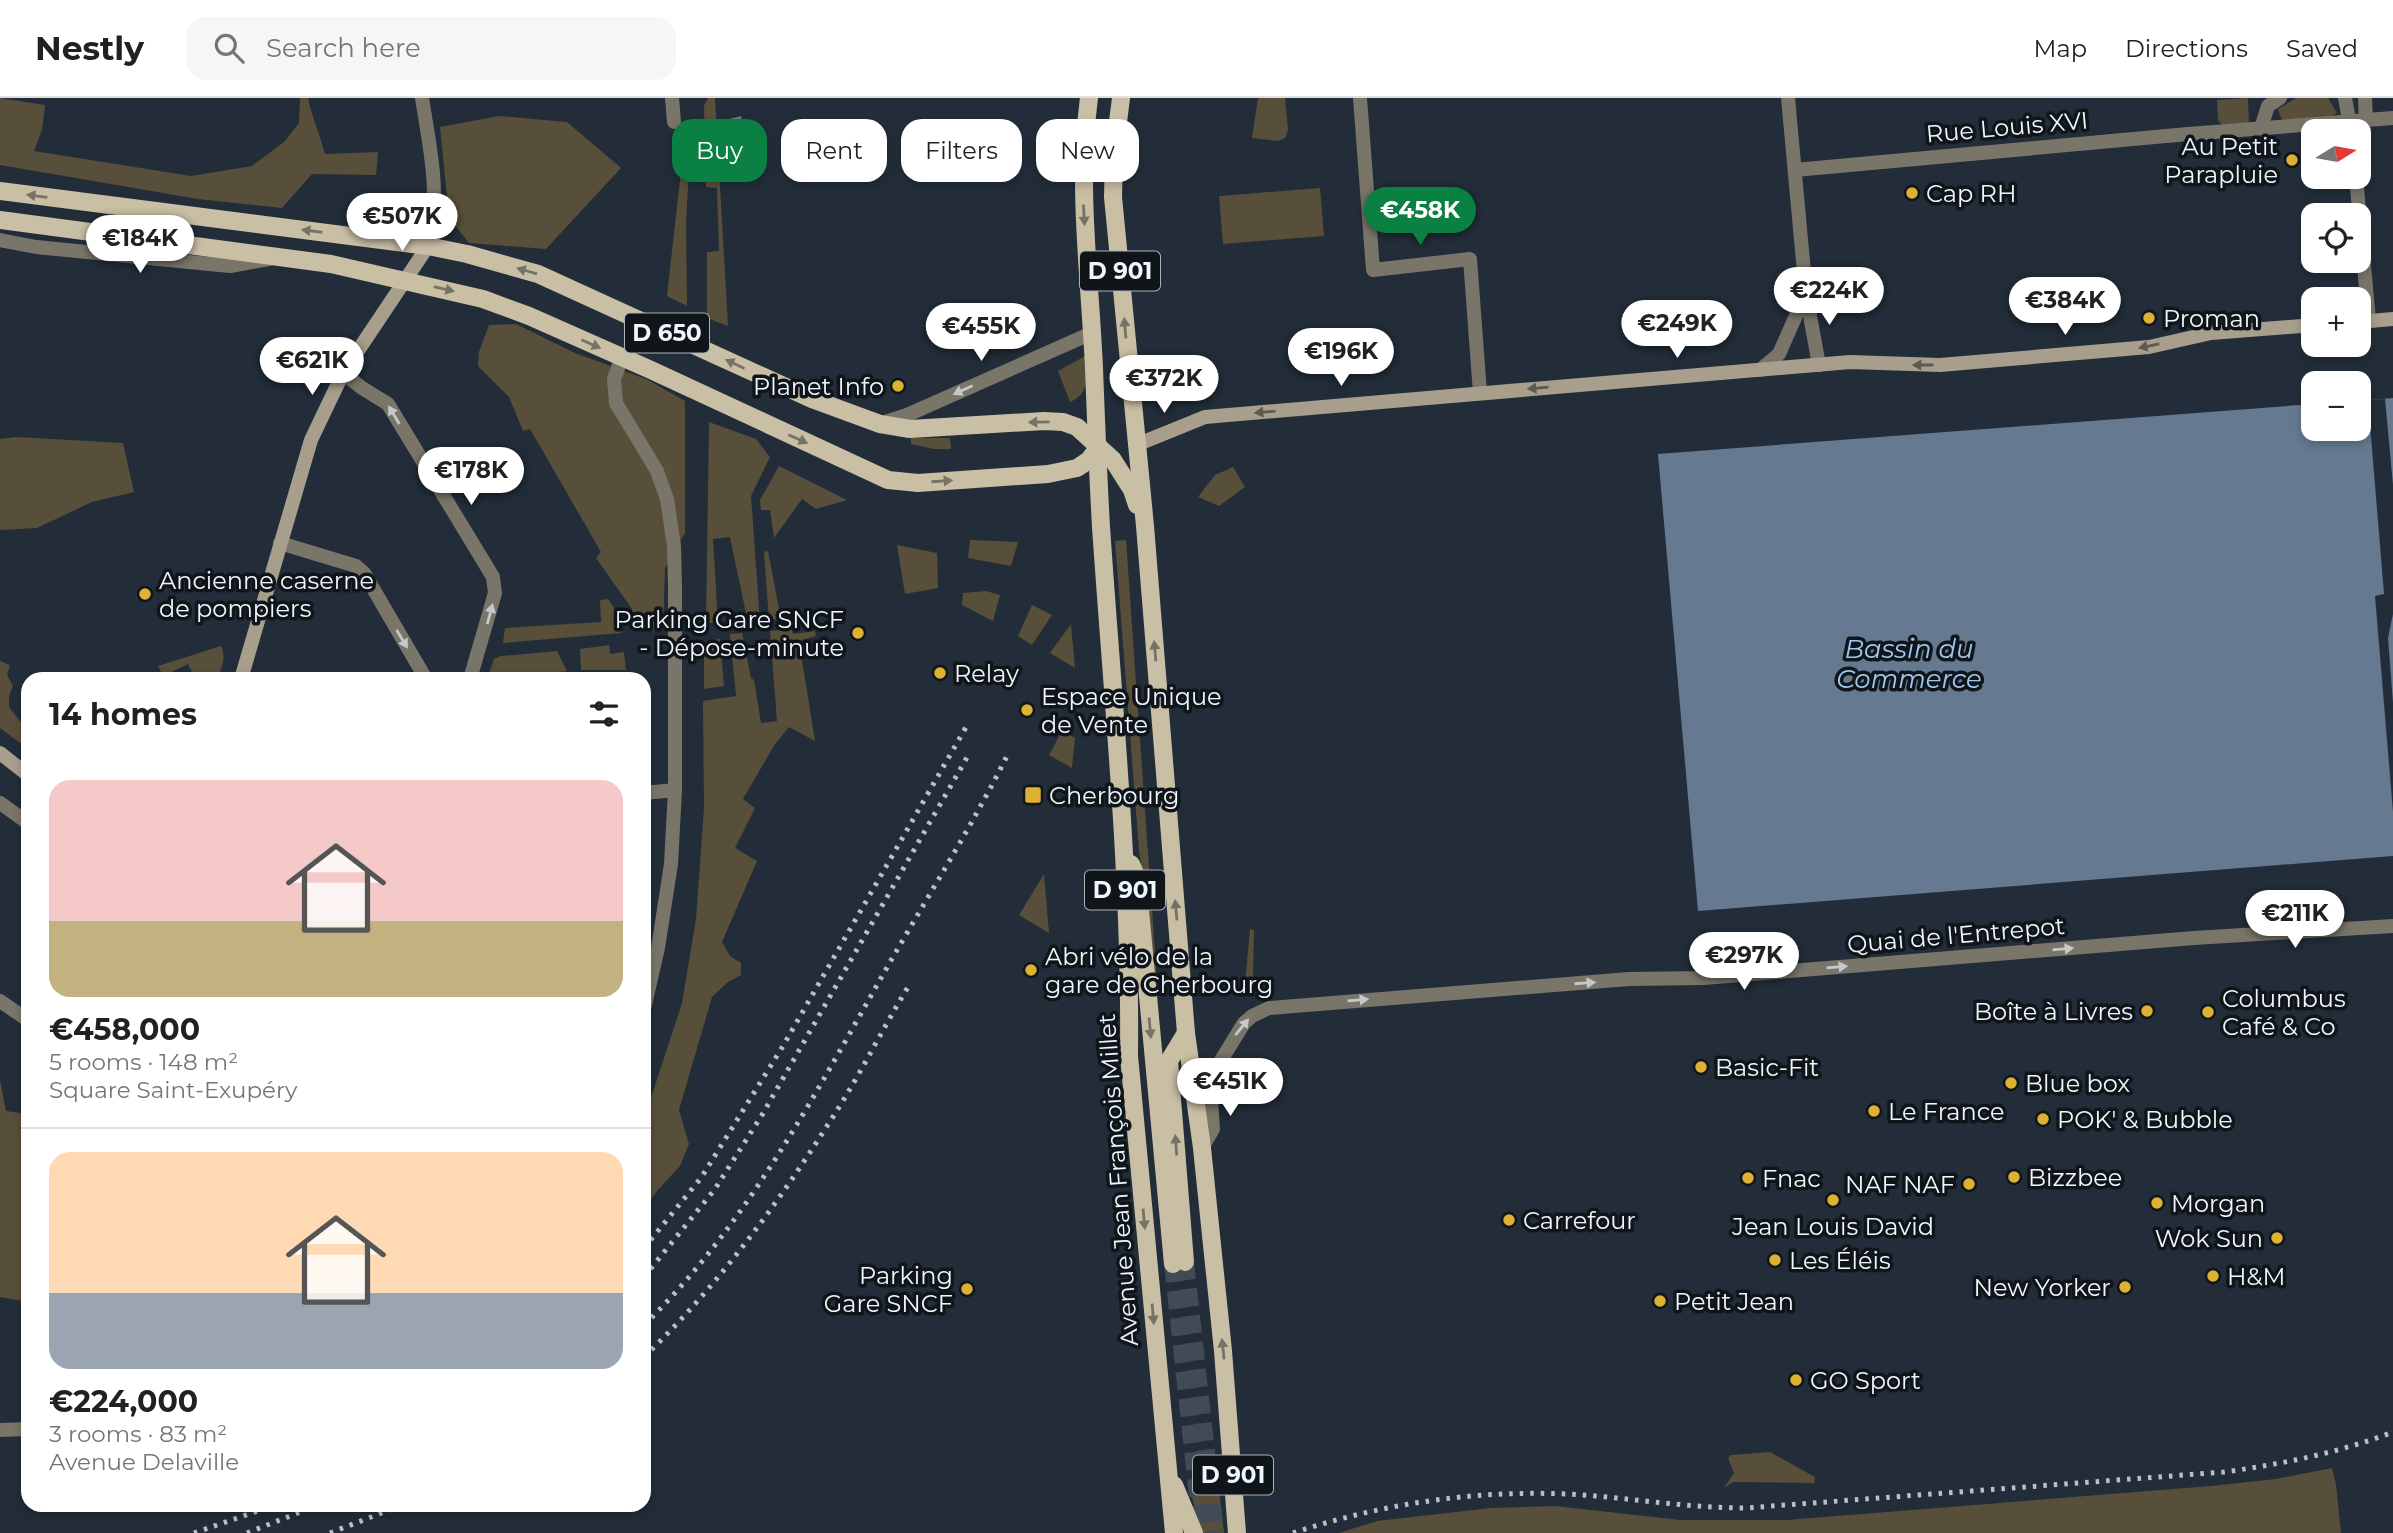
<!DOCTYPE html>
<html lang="en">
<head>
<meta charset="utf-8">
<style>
	body { margin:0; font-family:Montserrat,sans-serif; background:#f6f6f6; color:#202124; height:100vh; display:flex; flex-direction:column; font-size:26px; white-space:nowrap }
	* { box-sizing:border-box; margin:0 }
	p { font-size:23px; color:#757577 }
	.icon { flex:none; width:38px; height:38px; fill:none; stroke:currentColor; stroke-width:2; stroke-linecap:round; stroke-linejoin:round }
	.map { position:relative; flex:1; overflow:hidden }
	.panel { position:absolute; left:21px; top:574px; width:630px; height:840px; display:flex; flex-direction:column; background:#fff; border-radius:21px; box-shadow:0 4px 10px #0003 }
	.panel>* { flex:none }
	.top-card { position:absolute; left:672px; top:21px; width:665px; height:63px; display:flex; gap:14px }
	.needle { width:46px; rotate:79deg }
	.fabs { position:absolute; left:2301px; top:21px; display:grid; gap:14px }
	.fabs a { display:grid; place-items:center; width:70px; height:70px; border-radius:14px; background:#fff; box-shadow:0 4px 10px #0003; font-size:35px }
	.price { position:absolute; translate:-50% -60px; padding:0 16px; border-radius:24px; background:#fff; color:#222; font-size:23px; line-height:46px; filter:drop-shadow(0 2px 4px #0008) }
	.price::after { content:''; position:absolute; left:50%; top:42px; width:21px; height:16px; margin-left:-10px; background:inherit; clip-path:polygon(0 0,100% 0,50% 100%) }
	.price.active { background:#0b8043; color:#fff }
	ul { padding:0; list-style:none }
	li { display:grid; align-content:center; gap:14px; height:371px; padding:0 28px }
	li+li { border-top:2px solid #e0e0e0 }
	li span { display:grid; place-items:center; height:217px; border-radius:21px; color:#555 }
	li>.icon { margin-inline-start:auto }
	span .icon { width:126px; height:126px; fill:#fffc; stroke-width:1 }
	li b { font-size:30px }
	h2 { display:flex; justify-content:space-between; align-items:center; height:84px; padding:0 28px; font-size:30px }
	.pill { padding:0 24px; border-radius:21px; background:#fff; box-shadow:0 4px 10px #0003; font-size:24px; line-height:63px }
	.pill.active { background:#0b8043; color:#fff }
	header { display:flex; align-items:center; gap:42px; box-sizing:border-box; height:98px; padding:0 35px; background:#fff; border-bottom:2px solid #e0e0e0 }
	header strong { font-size:33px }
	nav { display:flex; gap:38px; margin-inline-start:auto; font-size:24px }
	.search { width:490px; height:63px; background:#f6f6f6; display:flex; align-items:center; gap:18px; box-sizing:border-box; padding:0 24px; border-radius:21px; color:#757577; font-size:26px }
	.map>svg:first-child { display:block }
</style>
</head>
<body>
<header>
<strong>Nestly</strong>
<div class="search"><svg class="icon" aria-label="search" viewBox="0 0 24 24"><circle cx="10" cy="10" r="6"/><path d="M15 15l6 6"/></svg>Search here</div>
<nav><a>Map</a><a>Directions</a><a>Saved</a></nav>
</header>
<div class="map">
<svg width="2393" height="1435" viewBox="0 0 2393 1435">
	<rect width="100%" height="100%" fill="#222d39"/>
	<!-- green -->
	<g fill="#574f3a">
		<path d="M0,0L45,7L42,32L34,53L191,78L252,68L285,43L299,25L300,0H308C312,20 320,36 325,56L378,54L376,77L312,76L282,110L198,101L0,67Z"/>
		<path d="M708,0H715L728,228L707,220V154L719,153L717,90L706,89L704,8Z"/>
		<path d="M1258,0H1285L1288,32L1285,40L1278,43L1252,40Z"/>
		<path d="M2248,0L2249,26L2222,27L2218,22L2217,2Z"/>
		<path d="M2296,0H2328L2337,15L2326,21L2283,25L2278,11Z"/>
		<path d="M499,18L567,24L621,70L546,151L469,145L449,120L440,29Z"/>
		<path d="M681,73H689L686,123L687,208L667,198Z"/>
		<path d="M1320,90L1324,138L1223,146L1219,98Z"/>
		<path d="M516,226L575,255L646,281L685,303V435L665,470L663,532L636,533L632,511L596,460L601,454L530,331L523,333L509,299L478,268L479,254L489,227Z"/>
		<path d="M1087,257C1086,277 1091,295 1070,304L1058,273Z"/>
		<path d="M1190,286L1192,297L1156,299L1147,291Z"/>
		<path d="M709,324L756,341L770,359L751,398L760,524L748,525L730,439L713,441L718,525H706Z"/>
		<path d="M16,339L123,345L134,394L92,404L37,430L0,432V341Z"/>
		<path d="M911,340H950L951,351H934L911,346Z"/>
		<path d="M779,368L847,402L816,411L802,401L774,440L770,412H761L760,402Z"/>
		<path d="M1233,369L1245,389L1219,408L1198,399L1215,377Z"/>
		<path d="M970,442L1018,444L1011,468L968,460Z"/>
		<path d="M1126,442L1157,883H1152L1148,820L1139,752L1115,443Z"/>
		<path d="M897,447L937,455L938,490L905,496Z"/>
		<path d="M768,453L781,521L769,522L764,454Z"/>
		<path d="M986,493L1000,497L993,523L962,507L963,495Z"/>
		<path d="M608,501L619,517L621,535L503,545L505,530L601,524L600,502Z"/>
		<path d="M1032,507L1052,517L1032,547L1018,538Z"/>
		<path d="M1071,526L1075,570L1050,555Z"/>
		<path d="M792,531L793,536L815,533L816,538L799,543L815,643L789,629L775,646L743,701L755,710L735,750L757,763L722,844L730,858L741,865V877L728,884L712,899L679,1012L689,1046L680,1068L657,1093L644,1111V1021L682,905L696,821L704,709L703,603L736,598L730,536L742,535L751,580L754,582L761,625L777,623L770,533Z"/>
		<path d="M720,541L724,588L704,591V544Z"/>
		<path d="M609,547L610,556L624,554L626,572H581L580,551Z"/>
		<path d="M221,548C227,559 221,571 217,581H195L188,566L163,578L158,568Z"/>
		<path d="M557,553L567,573L504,581H487L494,561L501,558Z"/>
		<path d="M0,563L10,567L7,577L13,588L9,598V609L28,633V651L0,630Z"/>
		<path d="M1062,633L1075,640L1072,670L1049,657Z"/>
		<path d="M1044,776L1049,835L1019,817Z"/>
		<path d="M1250,831L1254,832L1253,882L1244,897Z"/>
		<path d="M0,982L6,1013L28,1016V1204L0,1199Z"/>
		<path d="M1770,1354L1815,1379L1814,1385L1733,1384L1724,1390L1734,1375L1728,1360L1731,1357Z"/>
		<path d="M2332,1370L2336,1386L2341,1435H1339L1377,1423L1491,1410L1555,1408L1680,1422H1787L2211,1388L2276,1381Z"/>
		<path d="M1218,1382L1224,1435H1202L1188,1385Z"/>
	</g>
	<!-- water -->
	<g fill="#657a91">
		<path d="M741,18L749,52L745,53L742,59L737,55L733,56L725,22Z"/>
		<path d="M2393,300V758L1698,813L1658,356L2313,306L2314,331H2359V303Z"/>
	</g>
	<!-- pier -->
	<path fill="#222d39" d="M2385,301L2393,387V516L2388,540L2393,605V714L2375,498L2384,496L2368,302Z"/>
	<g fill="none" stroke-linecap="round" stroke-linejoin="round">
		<!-- primary-tunnel -->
		<g stroke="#414b57" stroke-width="18" stroke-dasharray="18 9" stroke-linecap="butt">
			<path d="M1185,1164L1215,1435"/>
			<path d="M1173,1166L1202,1435"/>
		</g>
		<!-- pedestrian -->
		<g stroke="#7a7569" stroke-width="14">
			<path d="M2345,0L2351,33"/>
			<path d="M2365,0L2366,22"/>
			<path d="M2261,30L2268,8L2280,0"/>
			<path d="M2188,36L2393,20"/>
			<path d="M2356,79L2369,223"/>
		</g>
		<!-- minor -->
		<g stroke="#7a7569" stroke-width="14">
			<path d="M672,0L674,24"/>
			<path d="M1360,0L1373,172L1470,161L1480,295"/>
			<path d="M1795,72L2188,36"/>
			<path d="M0,142L36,149L230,168L269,161"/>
			<path d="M343,275L362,290L388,306L493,479L495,495L470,581"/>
			<path d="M882,325L907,317L1092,235"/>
			<path d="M280,445L356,468L364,475L426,581"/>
			<path d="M0,705L28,725"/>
			<path d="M2194,840L2393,828"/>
			<path d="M0,903L28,922"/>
		</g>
		<!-- tertiary -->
		<g stroke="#7a7569" stroke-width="14">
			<path d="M422,0C430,52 441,95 428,148"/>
			<path d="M1788,0L1806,196L1819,267"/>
			<path d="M622,259L614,281L616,305L657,373L667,401L674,448L675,489V692L671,766L658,850L644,911"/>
			<path d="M1760,272L1779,256L1805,197"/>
			<path d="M644,695L675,692"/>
			<path d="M1202,1050L1213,1031L1211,1001L1212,977L1244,925L1252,918L1269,910L1629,881L1704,880L2194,840"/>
			<path d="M0,1332L28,1331"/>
		</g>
		<!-- secondary -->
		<g stroke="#a79f8b" stroke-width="14">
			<path d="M2359,224L2393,221"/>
			<path d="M1136,347L1205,319L1850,264L1940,267L2149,249L2211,235L2314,227"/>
			<path d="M241,581L311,342L343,275L428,148"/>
			<path d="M0,655L28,677"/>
		</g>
		<!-- primary -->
		<g stroke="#c9bfa5" stroke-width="18">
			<path d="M1089,0C1077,90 1090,180 1094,270C1096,323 1098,376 1101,429C1113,605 1131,781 1129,958L1174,1435"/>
			<path d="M1121,0L1114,55L1113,99L1145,428L1186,935L1202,1050L1223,1253L1237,1435"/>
			<path d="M0,93L428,148L467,156L538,176L812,301L880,326L910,331L1044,323L1063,324L1077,329L1113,362L1132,392L1137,407"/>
			<path d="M0,122L331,166L483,201L529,218L651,272L888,382L918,385L1048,376L1077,370L1089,362L1098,350"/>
			<path d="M1131,766L1137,780L1173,1166"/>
			<path d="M1185,1164L1169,963L1186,935"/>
			<path d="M1174,1387L1194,1435"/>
		</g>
		<!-- rail -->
		<g stroke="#b8c1ca" stroke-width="5" stroke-dasharray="3.5 7" stroke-linecap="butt">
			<path d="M644,1150L701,1080L783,948L969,624"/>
			<path d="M644,1179L715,1091L762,1017L969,656"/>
			<path d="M644,1227C747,1127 815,996 885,873C926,801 971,730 1008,656"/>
			<path d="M644,1259C714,1192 775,1110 827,1028C857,983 880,935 908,889"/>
			<path d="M194,1435L275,1407"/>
			<path d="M247,1435L318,1407"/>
			<path d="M330,1435L402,1407"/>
			<path d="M1293,1435C1381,1406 1473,1392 1566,1396C1626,1399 1685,1410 1746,1410L2224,1374C2282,1366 2338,1355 2393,1334"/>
		</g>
	</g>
	<!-- one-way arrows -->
	<defs><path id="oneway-solid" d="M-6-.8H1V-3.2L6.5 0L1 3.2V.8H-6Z" transform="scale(1.75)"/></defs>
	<g fill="#767266">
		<use href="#oneway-solid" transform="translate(37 98) rotate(-173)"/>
		<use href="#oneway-solid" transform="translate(1084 117) rotate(87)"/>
		<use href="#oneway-solid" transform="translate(312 133) rotate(-172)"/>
		<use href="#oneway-solid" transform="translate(527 173) rotate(-164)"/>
		<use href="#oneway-solid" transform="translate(444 191) rotate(13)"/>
		<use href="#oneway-solid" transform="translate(1125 230) rotate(-95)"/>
		<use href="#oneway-solid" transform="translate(591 246) rotate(24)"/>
		<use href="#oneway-solid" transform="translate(735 266) rotate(-155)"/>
		<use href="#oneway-solid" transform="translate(1039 324) rotate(179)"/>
		<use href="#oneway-solid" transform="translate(798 341) rotate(24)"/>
		<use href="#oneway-solid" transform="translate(942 383) rotate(-4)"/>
		<use href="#oneway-solid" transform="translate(1155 553) rotate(-95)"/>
		<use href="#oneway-solid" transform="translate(1176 812) rotate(-95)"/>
		<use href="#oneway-solid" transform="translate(1150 930) rotate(85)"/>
		<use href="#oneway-solid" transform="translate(1176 1047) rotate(-94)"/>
		<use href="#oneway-solid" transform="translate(1144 1121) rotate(85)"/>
		<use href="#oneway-solid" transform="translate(1153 1216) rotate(85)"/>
		<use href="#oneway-solid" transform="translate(1223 1251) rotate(-96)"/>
	</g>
	<g fill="#5c5a52">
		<use href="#oneway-solid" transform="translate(2149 248) rotate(169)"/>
		<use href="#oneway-solid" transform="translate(1923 267) rotate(-180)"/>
		<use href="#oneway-solid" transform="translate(1538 290) rotate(175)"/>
		<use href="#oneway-solid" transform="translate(1265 314) rotate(175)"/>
	</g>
	<g fill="#c5c9ca">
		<use href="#oneway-solid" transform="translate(963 292) rotate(156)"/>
		<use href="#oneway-solid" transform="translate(394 317) rotate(-121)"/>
		<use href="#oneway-solid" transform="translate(490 516) rotate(-75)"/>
		<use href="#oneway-solid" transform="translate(402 541) rotate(59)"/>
		<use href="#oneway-solid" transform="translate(2063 851) rotate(-5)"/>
		<use href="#oneway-solid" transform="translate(1837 869) rotate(-5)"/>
		<use href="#oneway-solid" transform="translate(1585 885) rotate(-4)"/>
		<use href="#oneway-solid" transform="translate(1358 902) rotate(-5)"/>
		<use href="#oneway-solid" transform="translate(1242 929) rotate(-51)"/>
	</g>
	<!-- markers -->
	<g fill="#deb133" stroke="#10151a" stroke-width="2.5">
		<circle cx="2292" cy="62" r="7"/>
		<circle cx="1912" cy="95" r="7"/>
		<circle cx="2149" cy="220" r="7"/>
		<circle cx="898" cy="288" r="7"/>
		<circle cx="145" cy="496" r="7"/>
		<circle cx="858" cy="535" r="7"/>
		<circle cx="940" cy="575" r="7"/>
		<circle cx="1027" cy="612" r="7"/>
		<rect x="1024" y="688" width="18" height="18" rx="3.5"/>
		<circle cx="1031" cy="872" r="7"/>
		<circle cx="2147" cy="913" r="7"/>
		<circle cx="2208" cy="914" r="7"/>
		<circle cx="1701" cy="969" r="7"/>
		<circle cx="2011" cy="985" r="7"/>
		<circle cx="1874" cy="1013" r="7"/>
		<circle cx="2043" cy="1021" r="7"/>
		<circle cx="2014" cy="1079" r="7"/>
		<circle cx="1748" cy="1080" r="7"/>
		<circle cx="1969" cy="1086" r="7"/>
		<circle cx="1833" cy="1102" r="7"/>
		<circle cx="2157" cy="1105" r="7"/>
		<circle cx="1509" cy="1122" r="7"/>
		<circle cx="2277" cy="1140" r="7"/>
		<circle cx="1775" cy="1162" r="7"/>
		<circle cx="2213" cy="1178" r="7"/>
		<circle cx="2125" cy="1189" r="7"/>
		<circle cx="967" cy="1191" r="7"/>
		<circle cx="1660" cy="1203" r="7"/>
		<circle cx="1796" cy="1282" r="7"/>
	</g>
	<g text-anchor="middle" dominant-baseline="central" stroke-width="7" stroke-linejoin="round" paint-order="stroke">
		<!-- shield labels -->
		<g fill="#10151a" stroke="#abb2ba" stroke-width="2">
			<rect x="1080" y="153.5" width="80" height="39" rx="5"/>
			<rect x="625" y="215.5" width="84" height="39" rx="5"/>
			<rect x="1085" y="772.5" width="80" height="39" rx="5"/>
			<rect x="1193" y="1357.5" width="80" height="39" rx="5"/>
		</g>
		<g font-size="23" font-weight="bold" fill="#eef6fe">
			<text x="1120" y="173">D 901</text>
			<text x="667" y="235">D 650</text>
			<text x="1125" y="792">D 901</text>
			<text x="1233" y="1377">D 901</text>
		</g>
		<!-- street labels -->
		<g font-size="24" fill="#eef6fe" stroke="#10151a">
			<text transform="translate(2007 29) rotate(-5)">Rue Louis XVI</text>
			<text transform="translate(1956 837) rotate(-5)">Quai de l'Entrepot</text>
			<text transform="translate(1118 1082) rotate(-94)">Avenue Jean François Millet</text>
		</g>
		<!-- poi labels -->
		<g font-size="24" fill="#eef6fe" stroke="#10151a" text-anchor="start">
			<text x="2278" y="48" text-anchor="end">Au Petit<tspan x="2278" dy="28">Parapluie</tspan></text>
			<text x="1926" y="95">Cap RH</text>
			<text x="2163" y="220">Proman</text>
			<text x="884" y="288" text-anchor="end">Planet Info</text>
			<text x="159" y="482">Ancienne caserne<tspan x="159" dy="28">de pompiers</tspan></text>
			<text x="844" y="521" text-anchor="end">Parking Gare SNCF<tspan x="844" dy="28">- Dépose-minute</tspan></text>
			<text x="954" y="575">Relay</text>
			<text x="1041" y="598">Espace Unique<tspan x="1041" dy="28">de Vente</tspan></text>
			<text x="1049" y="697">Cherbourg</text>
			<text x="1045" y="858">Abri vélo de la<tspan x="1045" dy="28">gare de Cherbourg</tspan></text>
			<text x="2222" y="900">Columbus<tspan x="2222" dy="28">Café &amp; Co</tspan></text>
			<text x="2133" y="913" text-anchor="end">Boîte à Livres</text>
			<text x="1715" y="969">Basic-Fit</text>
			<text x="2025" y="985">Blue box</text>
			<text x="1888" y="1013">Le France</text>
			<text x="2057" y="1021">POK' &amp; Bubble</text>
			<text x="2028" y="1079">Bizzbee</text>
			<text x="1762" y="1080">Fnac</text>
			<text x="1955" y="1086" text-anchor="end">NAF NAF</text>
			<text x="2171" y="1105">Morgan</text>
			<text x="1523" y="1122">Carrefour</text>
			<text x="1833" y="1128" text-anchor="middle">Jean Louis David</text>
			<text x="2263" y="1140" text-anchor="end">Wok Sun</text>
			<text x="1789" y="1162">Les Éléis</text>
			<text x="953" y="1177" text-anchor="end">Parking<tspan x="953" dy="28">Gare SNCF</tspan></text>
			<text x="2227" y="1178">H&amp;M</text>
			<text x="2111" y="1189" text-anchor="end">New Yorker</text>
			<text x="1674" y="1203">Petit Jean</text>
			<text x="1810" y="1282">GO Sport</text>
		</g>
		<!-- water labels -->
		<g font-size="26" font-style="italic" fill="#9ec7f0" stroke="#10151a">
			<text x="1909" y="551">Bassin du<tspan x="1909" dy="30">Commerce</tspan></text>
		</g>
	</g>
</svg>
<div class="fabs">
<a><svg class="needle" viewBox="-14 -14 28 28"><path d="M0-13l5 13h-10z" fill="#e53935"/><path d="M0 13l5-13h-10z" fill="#757577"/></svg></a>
<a><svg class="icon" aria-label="locate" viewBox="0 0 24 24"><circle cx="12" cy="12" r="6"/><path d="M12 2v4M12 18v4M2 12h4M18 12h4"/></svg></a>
<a>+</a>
<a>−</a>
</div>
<b class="price active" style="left:1420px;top:149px">€458K</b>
<b class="price" style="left:402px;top:155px">€507K</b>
<b class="price" style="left:140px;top:177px">€184K</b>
<b class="price" style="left:1829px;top:229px">€224K</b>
<b class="price" style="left:2065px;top:239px">€384K</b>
<b class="price" style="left:1677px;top:262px">€249K</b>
<b class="price" style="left:981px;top:265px">€455K</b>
<b class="price" style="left:1341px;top:290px">€196K</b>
<b class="price" style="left:312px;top:299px">€621K</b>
<b class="price" style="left:1164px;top:317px">€372K</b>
<b class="price" style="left:471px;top:409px">€178K</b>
<b class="price" style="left:2295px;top:852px">€211K</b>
<b class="price" style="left:1744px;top:894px">€297K</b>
<b class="price" style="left:1230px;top:1020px">€451K</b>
<div class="top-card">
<a class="pill active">Buy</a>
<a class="pill">Rent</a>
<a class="pill">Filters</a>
<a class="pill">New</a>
</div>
<section class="panel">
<h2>14 homes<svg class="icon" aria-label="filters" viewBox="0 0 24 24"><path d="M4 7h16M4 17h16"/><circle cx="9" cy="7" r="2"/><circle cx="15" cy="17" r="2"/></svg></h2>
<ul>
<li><span style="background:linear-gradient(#f6c9c9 65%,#c2b280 0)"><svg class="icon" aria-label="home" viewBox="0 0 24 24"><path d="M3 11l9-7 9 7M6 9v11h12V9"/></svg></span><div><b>€458,000</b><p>5 rooms · 148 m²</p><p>Square Saint-Exupéry</p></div></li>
<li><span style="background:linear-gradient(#ffd9b3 65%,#9aa5b1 0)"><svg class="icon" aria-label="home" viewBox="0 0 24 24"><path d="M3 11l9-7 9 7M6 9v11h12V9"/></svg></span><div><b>€224,000</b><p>3 rooms · 83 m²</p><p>Avenue Delaville</p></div></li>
</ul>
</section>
</div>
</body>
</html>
